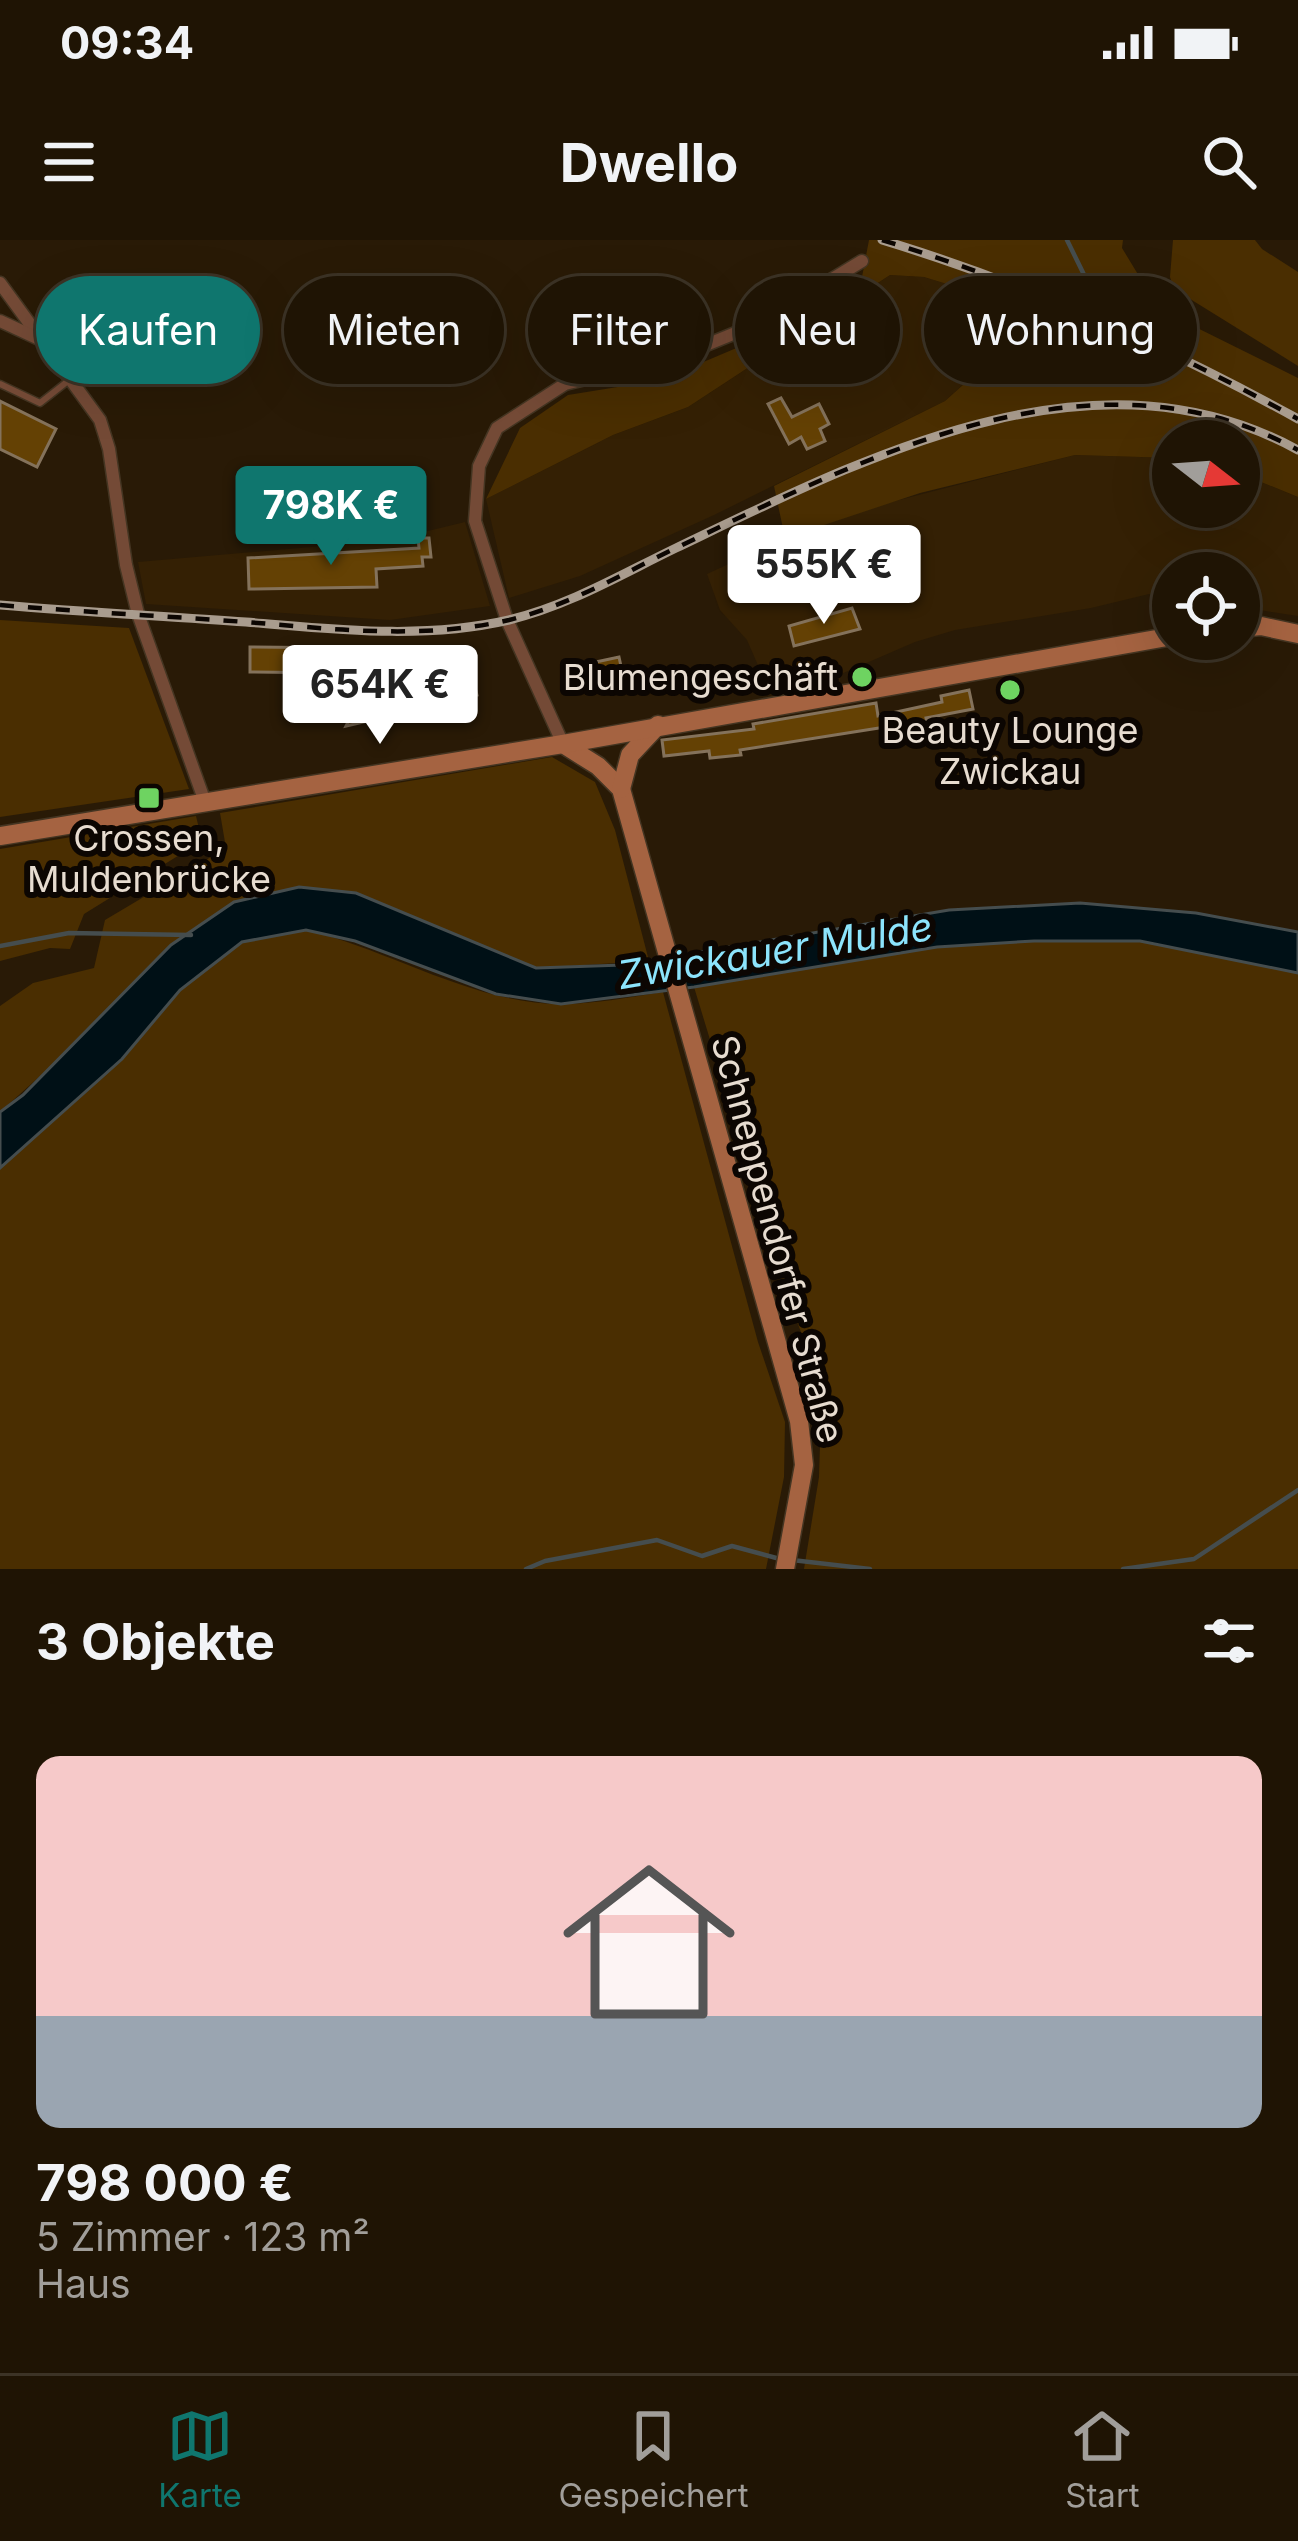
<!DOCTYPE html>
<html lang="de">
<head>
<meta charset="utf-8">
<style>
	body { margin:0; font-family:Inter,sans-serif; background:#271d0e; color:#f1f3f6; height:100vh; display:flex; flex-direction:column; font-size:45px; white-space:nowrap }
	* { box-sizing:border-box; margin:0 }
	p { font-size:39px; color:#a19e9a }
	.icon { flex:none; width:66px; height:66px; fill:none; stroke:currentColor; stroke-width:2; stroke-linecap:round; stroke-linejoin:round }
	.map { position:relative; height:1329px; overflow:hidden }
	.panel { display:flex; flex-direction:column; background:#1f1404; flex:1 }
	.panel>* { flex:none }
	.hud { position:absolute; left:36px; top:36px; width:1227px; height:108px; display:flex; gap:24px }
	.needle { width:78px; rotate:107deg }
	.buttons { position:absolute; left:1152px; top:180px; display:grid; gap:24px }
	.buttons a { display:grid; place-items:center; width:108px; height:108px; border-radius:50%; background:#1f1404; box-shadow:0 12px 48px #0002,0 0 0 3px #3c3326; font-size:60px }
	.price { position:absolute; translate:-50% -102px; padding:0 27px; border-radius:12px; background:#fff; color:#222; font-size:39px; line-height:78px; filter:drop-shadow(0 3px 6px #0008) }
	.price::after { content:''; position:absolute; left:50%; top:72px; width:36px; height:27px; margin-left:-18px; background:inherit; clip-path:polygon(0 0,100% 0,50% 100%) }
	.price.active { background:#0f766e; color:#fff }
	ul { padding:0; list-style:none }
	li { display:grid; align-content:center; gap:24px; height:636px; padding:0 36px }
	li+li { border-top:3px solid #3c3326 }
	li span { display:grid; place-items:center; height:372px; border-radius:24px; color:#555 }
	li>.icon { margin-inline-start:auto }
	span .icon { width:216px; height:216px; fill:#fffc; stroke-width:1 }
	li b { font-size:51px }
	h2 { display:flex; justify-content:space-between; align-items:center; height:144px; padding:0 36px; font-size:51px }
	.pill { padding:0 42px; border-radius:54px; background:#1f1404; box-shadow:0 12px 48px #0002,0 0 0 3px #3c3326; font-size:42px; line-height:108px }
	.pill.active { background:#0f766e; color:#fff }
	.status { display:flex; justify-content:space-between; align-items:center; height:84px; padding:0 60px; background:#1f1404; direction:ltr }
	.status svg { height:33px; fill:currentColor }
	header { display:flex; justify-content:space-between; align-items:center; height:156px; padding:0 36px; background:#1f1404; font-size:54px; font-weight:700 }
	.tab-bar { display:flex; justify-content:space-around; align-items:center; height:168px; border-top:3px solid #3c3326; background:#1f1404; font-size:33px; color:#a19e9a }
	.tab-bar a { display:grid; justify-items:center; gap:6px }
	.tab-bar .active { color:#0f766e }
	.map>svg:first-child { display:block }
</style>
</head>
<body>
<div class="status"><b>09:34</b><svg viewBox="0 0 49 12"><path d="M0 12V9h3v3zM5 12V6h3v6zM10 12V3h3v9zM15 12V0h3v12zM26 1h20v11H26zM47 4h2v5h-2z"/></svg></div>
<header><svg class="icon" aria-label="menu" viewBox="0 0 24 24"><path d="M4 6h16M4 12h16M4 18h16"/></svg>Dwello<svg class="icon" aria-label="search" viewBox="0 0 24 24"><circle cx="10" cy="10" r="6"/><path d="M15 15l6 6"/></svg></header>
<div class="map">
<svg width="1298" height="1329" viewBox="0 0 1298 1329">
	<rect width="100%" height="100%" fill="#291a06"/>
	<!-- built -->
	<g fill="#342004">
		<path d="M890,35L924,37L984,55L1011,102L945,161L714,275L580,336L509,358L486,259L613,195L688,167Z"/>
		<path d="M1075,215L1173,218V267H1239V233L1298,257V376L1239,367V333H1173V357L1149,354L1091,368L955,390L915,402L811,447L771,455L747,400L720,370L707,334L785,298L864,269Z"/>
		<path d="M465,282L490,366L390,380L146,364L138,322L391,300Z"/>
	</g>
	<!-- green -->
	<g fill="#4a2e01">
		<path d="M869,0H1123L1122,8L1159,69L1298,138V257L1239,233V201H1173V218L1075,215L920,253L785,298L774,246L945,161L1011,102L983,55L924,37L890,35L688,167L613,195L486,259L520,188L568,155L661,140L760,98L862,37Z"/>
		<path d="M1173,0H1255L1262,9L1298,32V126L1174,49L1170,37Z"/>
		<path d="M0,380L129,388L189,549L0,577Z"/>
		<path d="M552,517L595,542L615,590L649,721L536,728L356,653L298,647L234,662L0,872V766L33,743L94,728L105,680L226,608L220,573Z"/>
		<path d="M196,576L202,601L84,674L70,709L50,708L0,721V609Z"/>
		<path d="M306,690C391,710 473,764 562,764C595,764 630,757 663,752L758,1102L785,1182L784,1237L766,1329H0V928L122,819L180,750L242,702Z"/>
		<path d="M1034,701H1140L1298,733V1329H804L819,1237L821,1174L812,1121L791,1066L694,747L937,707Z"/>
	</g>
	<!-- water -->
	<path fill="#001016" stroke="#454d4e" stroke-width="3" d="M299,647L356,653L536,728L623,725L949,670L1080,663L1196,673L1298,692V733L1140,701H1034L937,707L694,747L561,764L496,754L355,701L306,690L242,702L180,750L122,819L0,928V872L23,855L171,705L234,662Z"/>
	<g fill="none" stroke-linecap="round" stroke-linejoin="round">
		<!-- stream -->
		<g stroke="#454d4e" stroke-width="4.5">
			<path d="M1067,0L1092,51"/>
			<path d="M0,706L69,693L191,695"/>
			<path d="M792,1320L870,1329"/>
			<path d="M526,1329L545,1321L657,1300L702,1316L732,1306L780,1319"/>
			<path d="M1123,1329L1194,1319L1298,1250"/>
		</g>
	</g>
	<!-- building -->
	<g fill="#644104" stroke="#84725b" stroke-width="3">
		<path d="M137,41L154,63L176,46L188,61L170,76L166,71L132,99L106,65Z"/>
		<path d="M781,158L792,177L819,164L829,184L820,189L825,201L807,209L801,197L789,204L768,164Z"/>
		<path d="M0,161L56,189L37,227L0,209Z"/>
		<path d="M418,298H429L431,317H422L423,326L376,329L377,347L249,349L248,318L419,308Z"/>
		<path d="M818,299L826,317L768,343L759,326Z"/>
		<path d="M852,368L860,389L794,406L789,386Z"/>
		<path d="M250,407L349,408L348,442L375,437L373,426L394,422L397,437L392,438L398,474L346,486L351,476L348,456V472H342L336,433L250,432Z"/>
		<path d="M466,413L477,455L455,459L448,416Z"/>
		<path d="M619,417L624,440L587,448L582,425Z"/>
		<path d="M969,450L973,469L926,478L929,492L901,498L898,485L740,510L741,515L710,518L709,511L664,516L662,500L754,489L753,484L876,463L878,476L942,462L941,456Z"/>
	</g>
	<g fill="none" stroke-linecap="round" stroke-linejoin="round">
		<defs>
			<g id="lane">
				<path d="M639,52L643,67V121"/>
				<path d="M645,69L655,80L671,114"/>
				<path d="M0,144L40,163L68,141"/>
			</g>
			<g id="street">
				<path d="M0,43L100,180L109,209L126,325L138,374L205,562"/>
				<path d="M0,81L39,99"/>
				<path d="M563,504L507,380L475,281L479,226L497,188L565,144L679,116L760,83L862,21"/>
			</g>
			<g id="secondary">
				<path d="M1239,388L1261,386L1298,394"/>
				<path d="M563,504L598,526L621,549L799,1181L804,1225L785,1329"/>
				<path d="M621,549L630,515L658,485"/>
				<path d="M0,596L563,504L1173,396"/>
			</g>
		</defs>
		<!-- lane casing -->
		<use href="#lane" stroke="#443522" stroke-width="9"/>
		<!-- street casing -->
		<use href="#street" stroke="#443522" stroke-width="15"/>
		<!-- secondary casing -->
		<use href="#secondary" stroke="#443522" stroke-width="21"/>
		<!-- lane -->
		<use href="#lane" stroke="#744a36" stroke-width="6"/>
		<!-- street -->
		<use href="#street" stroke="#744a36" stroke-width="12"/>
		<!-- secondary -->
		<use href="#secondary" stroke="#a56341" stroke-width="18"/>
		<defs>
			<g id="rail">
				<path d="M882,0C1027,44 1166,106 1298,179"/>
				<path d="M0,365C82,372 164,376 246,382C333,389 422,400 509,380C570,365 620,335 676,308C864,218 1093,98 1298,210"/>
			</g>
		</defs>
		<!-- rail casing -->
		<use href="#rail" stroke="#a99c8e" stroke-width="9"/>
		<!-- rail -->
		<use href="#rail" stroke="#0c0602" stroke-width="4.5" stroke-dasharray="14" stroke-linecap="butt"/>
	</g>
	<!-- markers -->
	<g fill="#6ed361" stroke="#0c0602" stroke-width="4.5">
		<circle cx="862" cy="437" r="12"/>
		<circle cx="1010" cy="450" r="12"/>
		<rect x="137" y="546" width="24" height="24" rx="6"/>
	</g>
	<g text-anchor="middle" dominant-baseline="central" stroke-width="12" stroke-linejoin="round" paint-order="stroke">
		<!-- poi labels -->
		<g font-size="36" fill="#e7dcd0" stroke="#0c0602">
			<text x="838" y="437" text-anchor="end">Blumengeschäft</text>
			<text x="1010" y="490">Beauty Lounge<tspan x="1010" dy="41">Zwickau</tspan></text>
			<text x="149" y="598">Crossen,<tspan x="149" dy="41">Muldenbrücke</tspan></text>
		</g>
		<!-- street labels -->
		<g font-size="36" fill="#e7dcd0" stroke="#0c0602">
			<text transform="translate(778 999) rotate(75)">Schneppendorfer Straße</text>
		</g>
		<!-- water labels -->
		<g font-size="39" font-style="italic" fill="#8ce4fc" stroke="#0c0602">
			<text transform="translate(775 710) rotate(-9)">Zwickauer Mulde</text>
		</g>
	</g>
</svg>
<div class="buttons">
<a><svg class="needle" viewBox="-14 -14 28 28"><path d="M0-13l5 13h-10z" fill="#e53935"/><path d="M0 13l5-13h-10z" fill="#a19e9a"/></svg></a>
<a><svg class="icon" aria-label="locate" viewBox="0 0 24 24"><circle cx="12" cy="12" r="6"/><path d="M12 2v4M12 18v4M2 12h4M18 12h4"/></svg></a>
</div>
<b class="price active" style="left:331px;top:328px">798K €</b>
<b class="price" style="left:824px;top:387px">555K €</b>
<b class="price" style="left:380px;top:507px">654K €</b>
<div class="hud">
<a class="pill active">Kaufen</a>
<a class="pill">Mieten</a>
<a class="pill">Filter</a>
<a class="pill">Neu</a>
<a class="pill">Wohnung</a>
</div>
</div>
<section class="panel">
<h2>3 Objekte<svg class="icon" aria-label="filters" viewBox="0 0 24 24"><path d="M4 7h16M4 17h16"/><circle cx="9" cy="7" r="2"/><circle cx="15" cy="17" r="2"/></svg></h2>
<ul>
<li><span style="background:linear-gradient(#f6c9c9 70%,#9aa5b1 0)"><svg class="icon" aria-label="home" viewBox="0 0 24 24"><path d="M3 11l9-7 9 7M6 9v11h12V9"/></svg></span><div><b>798 000 €</b><p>5 Zimmer · 123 m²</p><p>Haus</p></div></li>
</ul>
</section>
<nav class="tab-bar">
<a class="active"><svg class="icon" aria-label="map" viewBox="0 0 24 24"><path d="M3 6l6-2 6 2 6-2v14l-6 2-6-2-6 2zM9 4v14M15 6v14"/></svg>Karte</a>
<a><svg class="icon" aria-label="saved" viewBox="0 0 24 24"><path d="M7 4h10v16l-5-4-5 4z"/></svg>Gespeichert</a>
<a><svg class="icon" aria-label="home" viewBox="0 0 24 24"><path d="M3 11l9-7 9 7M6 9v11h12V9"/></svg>Start</a>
</nav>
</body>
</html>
